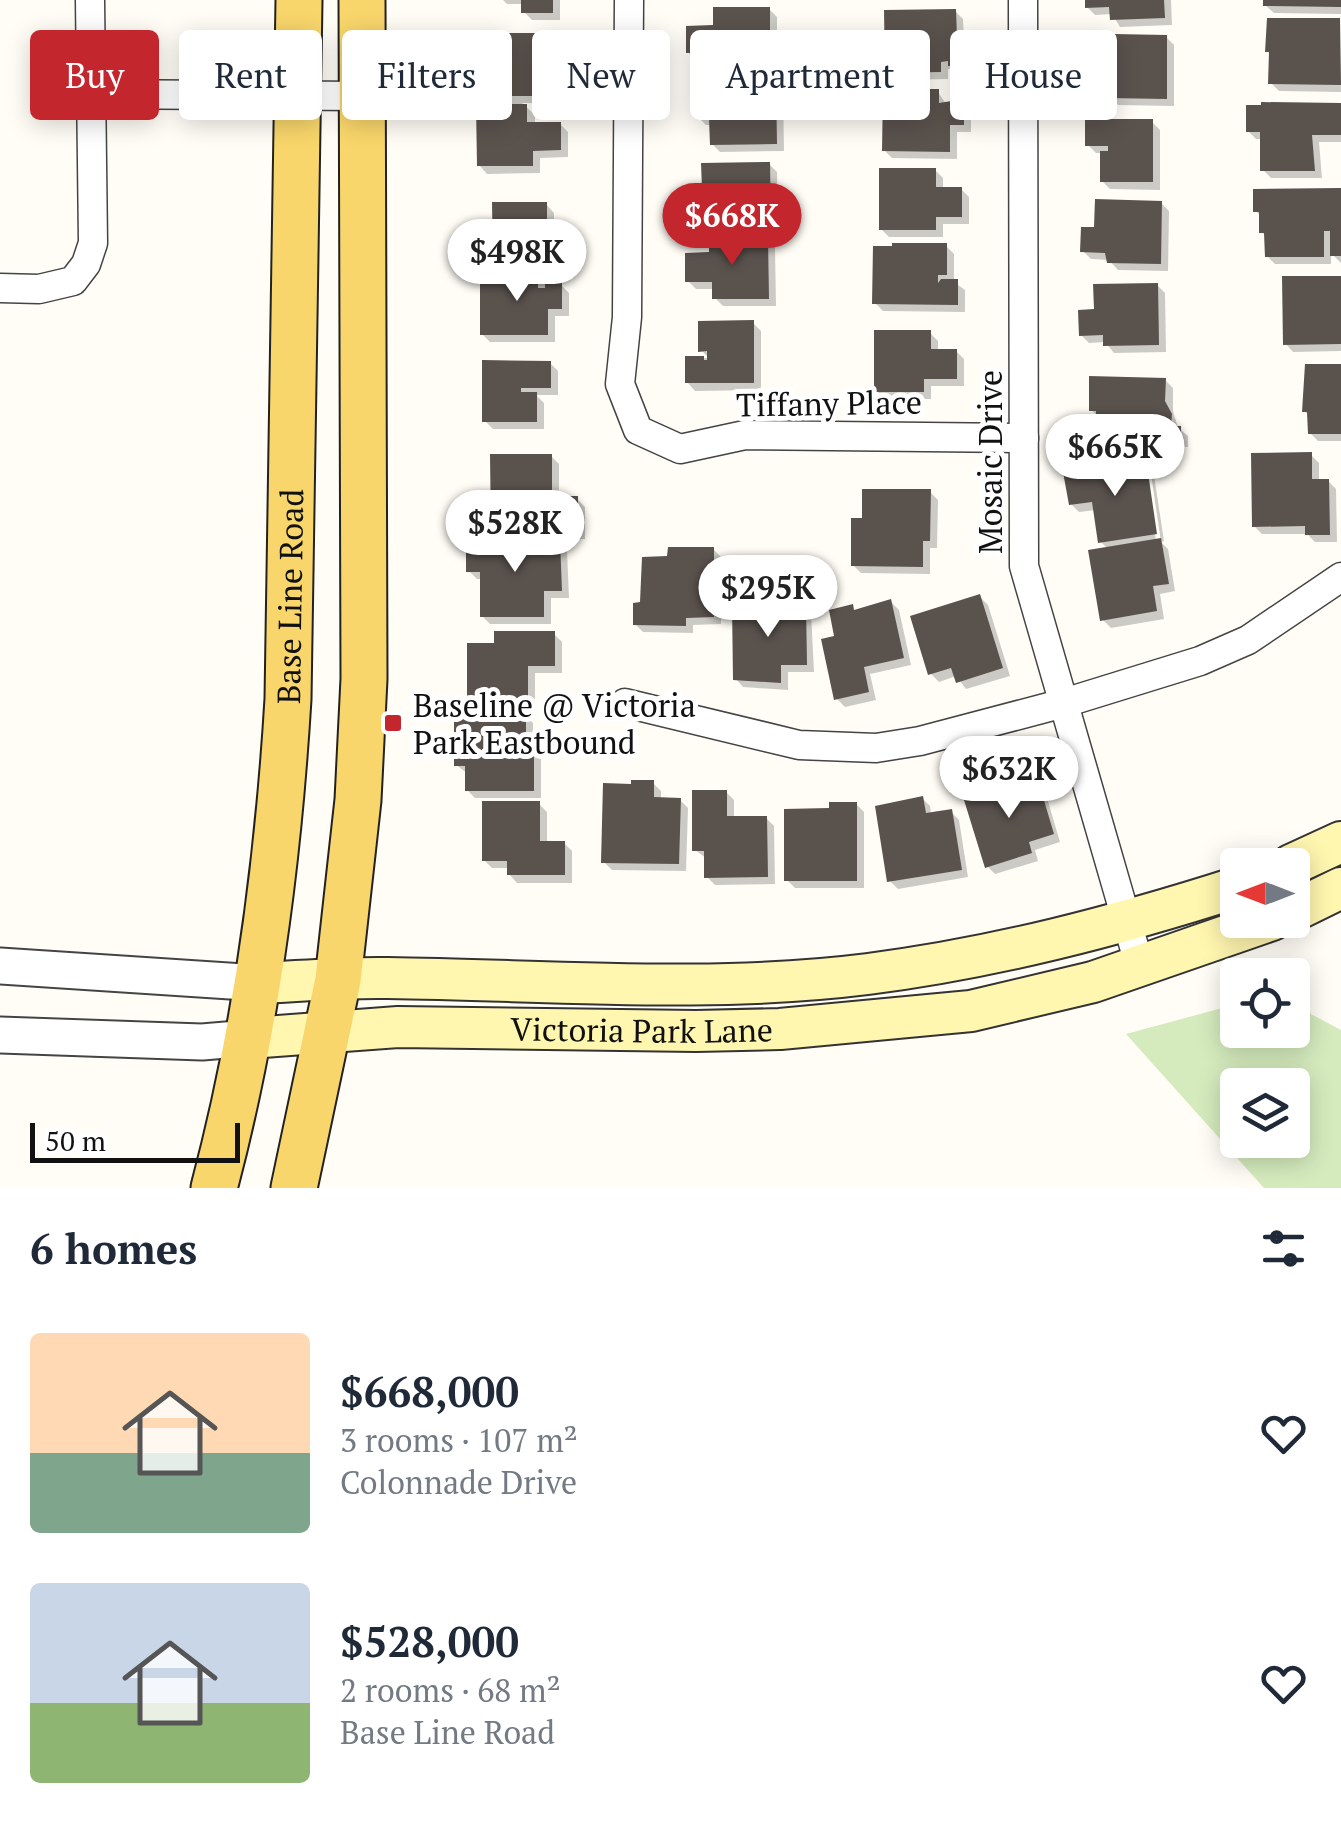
<!DOCTYPE html>
<html lang="en">
<head>
<meta charset="utf-8">
<style>
	body { margin:0; font-family:"PT Serif",serif; background:#f6f6f7; color:#1f2937; height:100vh; display:flex; flex-direction:column; font-size:38px; white-space:nowrap }
	* { box-sizing:border-box; margin:0 }
	p { font-size:32px; color:#747a83 }
	.icon { flex:none; width:55px; height:55px; fill:none; stroke:currentColor; stroke-width:2; stroke-linecap:round; stroke-linejoin:round }
	.map { position:relative; height:1188px; overflow:hidden }
	.side { display:flex; flex-direction:column; background:#fff; flex:1 }
	.side>* { flex:none }
	.hud { position:absolute; left:30px; top:30px; width:1282px; height:90px; display:flex; gap:20px }
	.needle { width:65px; rotate:270deg }
	.tools { position:absolute; left:1220px; top:848px; display:grid; gap:20px }
	.tools a { display:grid; place-items:center; width:90px; height:90px; border-radius:10px; background:#fff; box-shadow:0 5px 25px #0003; font-size:50px }
	.scale { position:absolute; left:30px; bottom:25px; width:210px; box-sizing:border-box; padding-left:10px; border:5px solid #111; border-top:0; font-size:28px; line-height:35px; white-space:nowrap; color:#111; -webkit-text-stroke:8px #fff; paint-order:stroke }
	.price { position:absolute; translate:-50% -85px; padding:0 22px; border-radius:35px; background:#fff; color:#222; font-size:32px; line-height:65px; filter:drop-shadow(0 2px 5px #0008) }
	.price::after { content:''; position:absolute; left:50%; top:60px; width:30px; height:22px; margin-left:-15px; background:inherit; clip-path:polygon(0 0,100% 0,50% 100%) }
	.price.on { background:#c4262e; color:#fff }
	ul { padding:0; list-style:none }
	li { display:flex; align-items:center; gap:30px; height:250px; padding:0 30px }
	li span { display:grid; place-items:center; flex:none; width:280px; height:200px; border-radius:10px; color:#555 }
	li>.icon { margin-inline-start:auto }
	span .icon { width:120px; height:120px; fill:#fffc; stroke-width:1 }
	li b { font-size:42px }
	h2 { display:flex; justify-content:space-between; align-items:center; height:120px; padding:0 30px; font-size:42px }
	.chip { padding:0 35px; border-radius:10px; background:#fff; box-shadow:0 5px 25px #0003; font-size:35px; line-height:90px }
	.chip.on { background:#c4262e; color:#fff }
	.map>svg:first-child { display:block }
</style>
</head>
<body>
<div class="map">
<svg width="1341" height="1188" viewBox="0 0 1341 1188">
	<rect width="100%" height="100%" fill="#fffdf5"/>
	<!-- green -->
	<path fill="#d5ebbd" fill-rule="evenodd" d="M1299,981L1311,1014L1341,1030V1188H1264L1126,1034L1237,1004L1238,1030H1292L1293,984ZM1238,1085H1292V1140H1238Z"/>
	<!-- shadow -->
	<g fill="#0003">
		<path d="M503,0H560V20H532L524,12V4H507Z"/>
		<path d="M1087,0H1171L1172,25L1120,27L1112,14L1095,15L1087,7Z"/>
		<path d="M1265,0H1341V14L1274,13L1265,5Z"/>
		<path d="M769,9L777,17V77H719L711,69V60H696L688,52L715,28Z"/>
		<path d="M955,11L963,19L964,40L974,48V72L948,69V79L896,80L888,72Z"/>
		<path d="M1339,21L1341,92L1279,91L1271,83V55L1267,51Z"/>
		<path d="M552,36L560,44V63L572,71V96L545,91V103H522L535,115V124H560L568,132V157L540,158V173L487,174L479,165L495,107L483,95Z"/>
		<path d="M1166,37L1174,45V106L1118,105L1110,97L1111,86H1095L1087,78L1115,53Z"/>
		<path d="M775,85L783,93L784,151L720,152L712,144V125H706L698,117L715,98Z"/>
		<path d="M938,92L946,104L963,102L971,110V132H957V159L892,158L884,150Z"/>
		<path d="M1341,105V142H1319L1322,178H1271L1263,170V139H1256L1248,131Z"/>
		<path d="M1152,122L1160,130V190L1110,189L1102,181V153H1096L1088,145Z"/>
		<path d="M769,164L777,172L778,232H724L715,223H699L691,215L704,192Z"/>
		<path d="M935,170L943,178V189H961L969,197V224H943V237H889L881,229Z"/>
		<path d="M1341,191V263L1331,253V264H1275L1267,256V238L1262,232L1261,217L1256,211Z"/>
		<path d="M1161,203L1169,211L1168,271L1118,270L1109,260L1091,259L1083,251L1097,230Z"/>
		<path d="M546,204L554,213V241L566,249V271H511V276H537L547,285H561L569,293V316H555V342H490L482,334L508,276L495,263Z"/>
		<path d="M767,239L775,248L776,306H723L715,298V289H696L688,281L711,255Z"/>
		<path d="M946,246L954,254V282L965,290V312L883,311L875,303Z"/>
		<path d="M1341,278V351L1293,352L1285,343Z"/>
		<path d="M1157,285L1165,293L1166,352L1114,353L1105,342L1089,343L1081,335L1096,312Z"/>
		<path d="M753,323L761,331V390L695,391L687,382V358H709L701,350Z"/>
		<path d="M930,333L938,341V351H956L964,359V386H931V399H885L877,391Z"/>
		<path d="M485,363H550L558,371V395H536L544,403V429H493L485,421Z"/>
		<path d="M1341,367V441H1318L1310,433V416L1304,411Z"/>
		<path d="M1165,380L1173,388V411L1178,428L1188,436V447L1087,445L1079,437L1098,416L1091,410Z"/>
		<path d="M1311,455L1319,463V481H1328L1336,489L1337,542H1315L1307,534H1262L1254,526Z"/>
		<path d="M551,456L559,464V499H577L585,507V539L556,540L567,551L569,598H551V624H490L482,616V579H477L469,571L504,543L493,532Z"/>
		<path d="M1145,461L1153,469L1164,541L1161,542L1150,467H1145L1157,547L1161,542L1168,549L1175,591L1160,594L1164,619L1111,628L1103,620L1108,549L1101,542L1096,510L1079,512L1071,504Z"/>
		<path d="M930,492L938,500L937,548H930V574L861,573L853,565L864,520Z"/>
		<path d="M713,549L721,557V624L693,625V633L643,632L635,624L669,559Z"/>
		<path d="M980,597L988,605L1010,676L966,689L956,676L939,682L931,674Z"/>
		<path d="M891,602L899,610L911,665L870,674L876,700L845,707L837,699V638L852,607L856,612Z"/>
		<path d="M803,603L811,612L814,672H788V690L743,687L735,678Z"/>
		<path d="M554,634L562,642V673H535V713H523L533,723V746L541,754V798H475L467,790V773L456,765L479,715L469,705L496,645Z"/>
		<path d="M1036,780L1044,788L1060,842L1035,850L1038,861L995,874L987,866Z"/>
		<path d="M653,783L661,791V800H680L688,808L686,871L612,870L604,862Z"/>
		<path d="M726,792L734,800V818H766L774,826L775,884L715,885L707,877L706,858L695,850Z"/>
		<path d="M922,798L930,806L931,814L951,812L959,820L968,877L898,889L890,881Z"/>
		<path d="M539,804L547,812V843H564L572,851V883H517L509,874V868H492L484,860Z"/>
		<path d="M856,804L864,812V888H795L787,880L832,811Z"/>
	</g>
	<!-- building -->
	<g fill="#5a524d">
		<rect x="521" y="0" width="32" height="13"/>
		<path d="M1085,0H1164L1165,18L1110,20L1109,7L1085,8Z"/>
		<path d="M1263,0H1341V7L1263,6Z"/>
		<path d="M713,7H770V70H709V53H686V26L713,25Z"/>
		<path d="M956,9L957,38H967V65L948,66V61L941,62V72L885,73L884,10Z"/>
		<path d="M1267,18H1340L1341,85L1268,84L1269,52H1265Z"/>
		<path d="M480,33H553V61H565V89H546V84H538V96H480Z"/>
		<path d="M1113,34L1167,35V99L1108,98V79H1084L1085,50H1113Z"/>
		<path d="M776,83L777,144L710,145L709,118H696V93L713,92V96H720V84Z"/>
		<path d="M883,89H939V103L964,99V125H950V152L882,151Z"/>
		<path d="M1261,102L1341,103V135H1312L1315,171H1260V132H1246V105H1261Z"/>
		<path d="M476,104H527V122H561V150L533,151V166H477Z"/>
		<path d="M1085,119H1153V182H1100V151H1108V146H1085Z"/>
		<path d="M770,162L771,225H714V212H705V216H689V189H702L701,163Z"/>
		<path d="M879,168H936V187H962V217H936V230H879Z"/>
		<path d="M1341,188V256H1330V231H1324V257H1265L1264,233H1259V212H1253V189Z"/>
		<path d="M1095,199L1162,201L1161,264L1107,263L1105,253L1080,252L1081,227H1094Z"/>
		<path d="M492,202H547V235H539V242H543V238H559V263L493,264Z"/>
		<path d="M709,237H768L769,299H712V282H685V253L709,252Z"/>
		<path d="M892,243H947V275H938V283L941,279H958V305L872,304L873,246H892Z"/>
		<path d="M480,274H538V288H545V283H562V309H548V335H480Z"/>
		<path d="M1282,276H1341V344L1283,345Z"/>
		<path d="M1158,283L1159,345L1103,346V335L1079,336L1078,310L1094,309L1093,284Z"/>
		<path d="M754,320V383H685V356H704V360H707V351L698,352V321Z"/>
		<path d="M874,330H931V349H957V379H924V392H874Z"/>
		<path d="M482,360L551,361V388H521V392H537V422H482Z"/>
		<path d="M1305,364H1341V434H1308L1307,412H1302Z"/>
		<path d="M1089,376L1166,378L1165,401L1172,414L1171,426H1181V440L1076,438L1077,414H1096V411H1089Z"/>
		<path d="M1312,452V479H1329L1330,535H1305V526L1252,527L1251,453Z"/>
		<path d="M490,454H552V496H578V532L491,533Z"/>
		<path d="M1146,459L1157,534L1098,543L1092,502L1069,505L1063,472Z"/>
		<path d="M862,489H931L930,541H923V567L851,566V518H862Z"/>
		<path d="M1161,538L1169,584L1153,586L1157,611L1100,621L1088,550Z"/>
		<path d="M466,540H560L562,591H544V617H480V572H466Z"/>
		<path d="M668,547H714V617L686,618V626L633,625V603L640,602L642,557L667,556Z"/>
		<path d="M980,594L1003,668L956,683L951,668L928,675L910,616Z"/>
		<path d="M891,599L904,658L864,667L869,692L834,700L821,639L834,636L829,610L853,604L854,610Z"/>
		<path d="M785,601H804L806,604L807,665H781V683L733,680L732,604H785Z"/>
		<path d="M494,631H555V666H528V706H467V643H494Z"/>
		<path d="M454,713H526V743H534V791H465V766H454Z"/>
		<path d="M1037,777L1054,834L1029,842L1032,853L985,868L964,800Z"/>
		<path d="M631,780H654V797L681,798L679,864L601,863L603,783L631,784Z"/>
		<path d="M692,790H727V816H767L768,877L704,878V851H692Z"/>
		<path d="M923,796L926,813L952,809L962,870L887,882L875,806Z"/>
		<path d="M482,801H540V841H565V875H507V861H482Z"/>
		<path d="M829,802H857V881H784V809L829,808Z"/>
	</g>
	<g fill="none" stroke-linecap="round" stroke-linejoin="round">
		<defs>
			<g id="minor">
				<path d="M629,0L627,317L620,384L638,430L680,449L745,435L1024,438"/>
				<path d="M1023,0L1024,566L1140,967"/>
				<path d="M90,94L361,96"/>
				<path d="M0,288L39,289L73,281L86,264L93,243L90,0"/>
				<path d="M625,703L799,745L876,748L920,741L1064,703L1200,661L1248,640L1341,577"/>
			</g>
			<g id="tertiary">
				<path d="M0,966L259,983"/>
				<path d="M0,1035L202,1042L250,1038"/>
			</g>
			<g id="secondary">
				<path d="M1291,865L1341,842"/>
				<path d="M1292,912L1341,888"/>
				<path d="M259,983C302,981 346,977 388,978C547,980 709,994 868,974C994,958 1116,926 1238,887"/>
				<path id="s1" d="M250,1038L398,1027L696,1031L780,1029L971,1011L1093,982L1272,920"/>
			</g>
			<g id="primary">
				<path id="s2" d="M214,1188C257,1027 278,865 288,699L299,0"/>
				<path d="M294,1188L338,980L358,800L364,679L362,0"/>
			</g>
		</defs>
		<!-- minor casing -->
		<use href="#minor" stroke="#444" stroke-width="31"/>
		<!-- tertiary casing -->
		<use href="#tertiary" stroke="#444" stroke-width="39"/>
		<!-- secondary casing -->
		<use href="#secondary" stroke="#333" stroke-width="44"/>
		<!-- primary casing -->
		<use href="#primary" stroke="#222" stroke-width="49"/>
		<!-- minor -->
		<use href="#minor" stroke="#fff" stroke-width="28"/>
		<!-- tertiary -->
		<use href="#tertiary" stroke="#fff" stroke-width="35"/>
		<!-- secondary -->
		<use href="#secondary" stroke="#fff6b0" stroke-width="40"/>
		<!-- primary -->
		<use href="#primary" stroke="#f9d66b" stroke-width="45"/>
	</g>
	<!-- markers -->
	<rect fill="#c4262e" stroke="#fff" stroke-width="4" x="383" y="713" width="20" height="20" rx="5"/>
	<g text-anchor="middle" dominant-baseline="central" stroke-width="10" stroke-linejoin="round" paint-order="stroke">
		<!-- street labels -->
		<g font-size="32" fill="#111" stroke="#fff">
			<text transform="translate(829 403) rotate(-1)">Tiffany Place</text>
			<text transform="translate(990 462) rotate(-90)">Mosaic Drive</text>
			<text stroke="none"><textPath href="#s2" startOffset="598">Base Line Road</textPath></text>
			<text stroke="none"><textPath href="#s1" startOffset="392">Victoria Park Lane</textPath></text>
		</g>
		<!-- poi labels -->
		<g font-size="32" fill="#111" stroke="#fff" text-anchor="start">
			<text x="413" y="705">Baseline @ Victoria<tspan x="413" dy="37">Park Eastbound</tspan></text>
		</g>
	</g>
</svg>
<div class="tools">
<a><svg class="needle" viewBox="-14 -14 28 28"><path d="M0-13l5 13h-10z" fill="#e53935"/><path d="M0 13l5-13h-10z" fill="#747a83"/></svg></a>
<a><svg class="icon" aria-label="locate" viewBox="0 0 24 24"><circle cx="12" cy="12" r="6"/><path d="M12 2v4M12 18v4M2 12h4M18 12h4"/></svg></a>
<a><svg class="icon" aria-label="layers" viewBox="0 0 24 24"><path d="M12 4l9 5-9 5-9-5zM3 14l9 5 9-5"/></svg></a>
</div>
<div class="scale">50 m</div>
<b class="price on" style="left:732px;top:268px">$668K</b>
<b class="price" style="left:517px;top:304px">$498K</b>
<b class="price" style="left:1115px;top:499px">$665K</b>
<b class="price" style="left:515px;top:575px">$528K</b>
<b class="price" style="left:768px;top:640px">$295K</b>
<b class="price" style="left:1009px;top:821px">$632K</b>
<div class="hud">
<a class="chip on">Buy</a>
<a class="chip">Rent</a>
<a class="chip">Filters</a>
<a class="chip">New</a>
<a class="chip">Apartment</a>
<a class="chip">House</a>
</div>
</div>
<section class="side">
<h2>6 homes<svg class="icon" aria-label="filters" viewBox="0 0 24 24"><path d="M4 7h16M4 17h16"/><circle cx="9" cy="7" r="2"/><circle cx="15" cy="17" r="2"/></svg></h2>
<ul>
<li><span style="background:linear-gradient(#ffd9b3 60%,#7fa58c 0)"><svg class="icon" aria-label="home" viewBox="0 0 24 24"><path d="M3 11l9-7 9 7M6 9v11h12V9"/></svg></span><div><b>$668,000</b><p>3 rooms · 107 m²</p><p>Colonnade Drive</p></div><svg class="icon" aria-label="heart" viewBox="0 0 24 24"><path d="M12 20l-8-8c-3-5 5-10 8-4 3-6 11-1 8 4z"/></svg></li>
<li><span style="background:linear-gradient(#c9d6e8 60%,#8fb573 0)"><svg class="icon" aria-label="home" viewBox="0 0 24 24"><path d="M3 11l9-7 9 7M6 9v11h12V9"/></svg></span><div><b>$528,000</b><p>2 rooms · 68 m²</p><p>Base Line Road</p></div><svg class="icon" aria-label="heart" viewBox="0 0 24 24"><path d="M12 20l-8-8c-3-5 5-10 8-4 3-6 11-1 8 4z"/></svg></li>
</ul>
</section>
</body>
</html>
